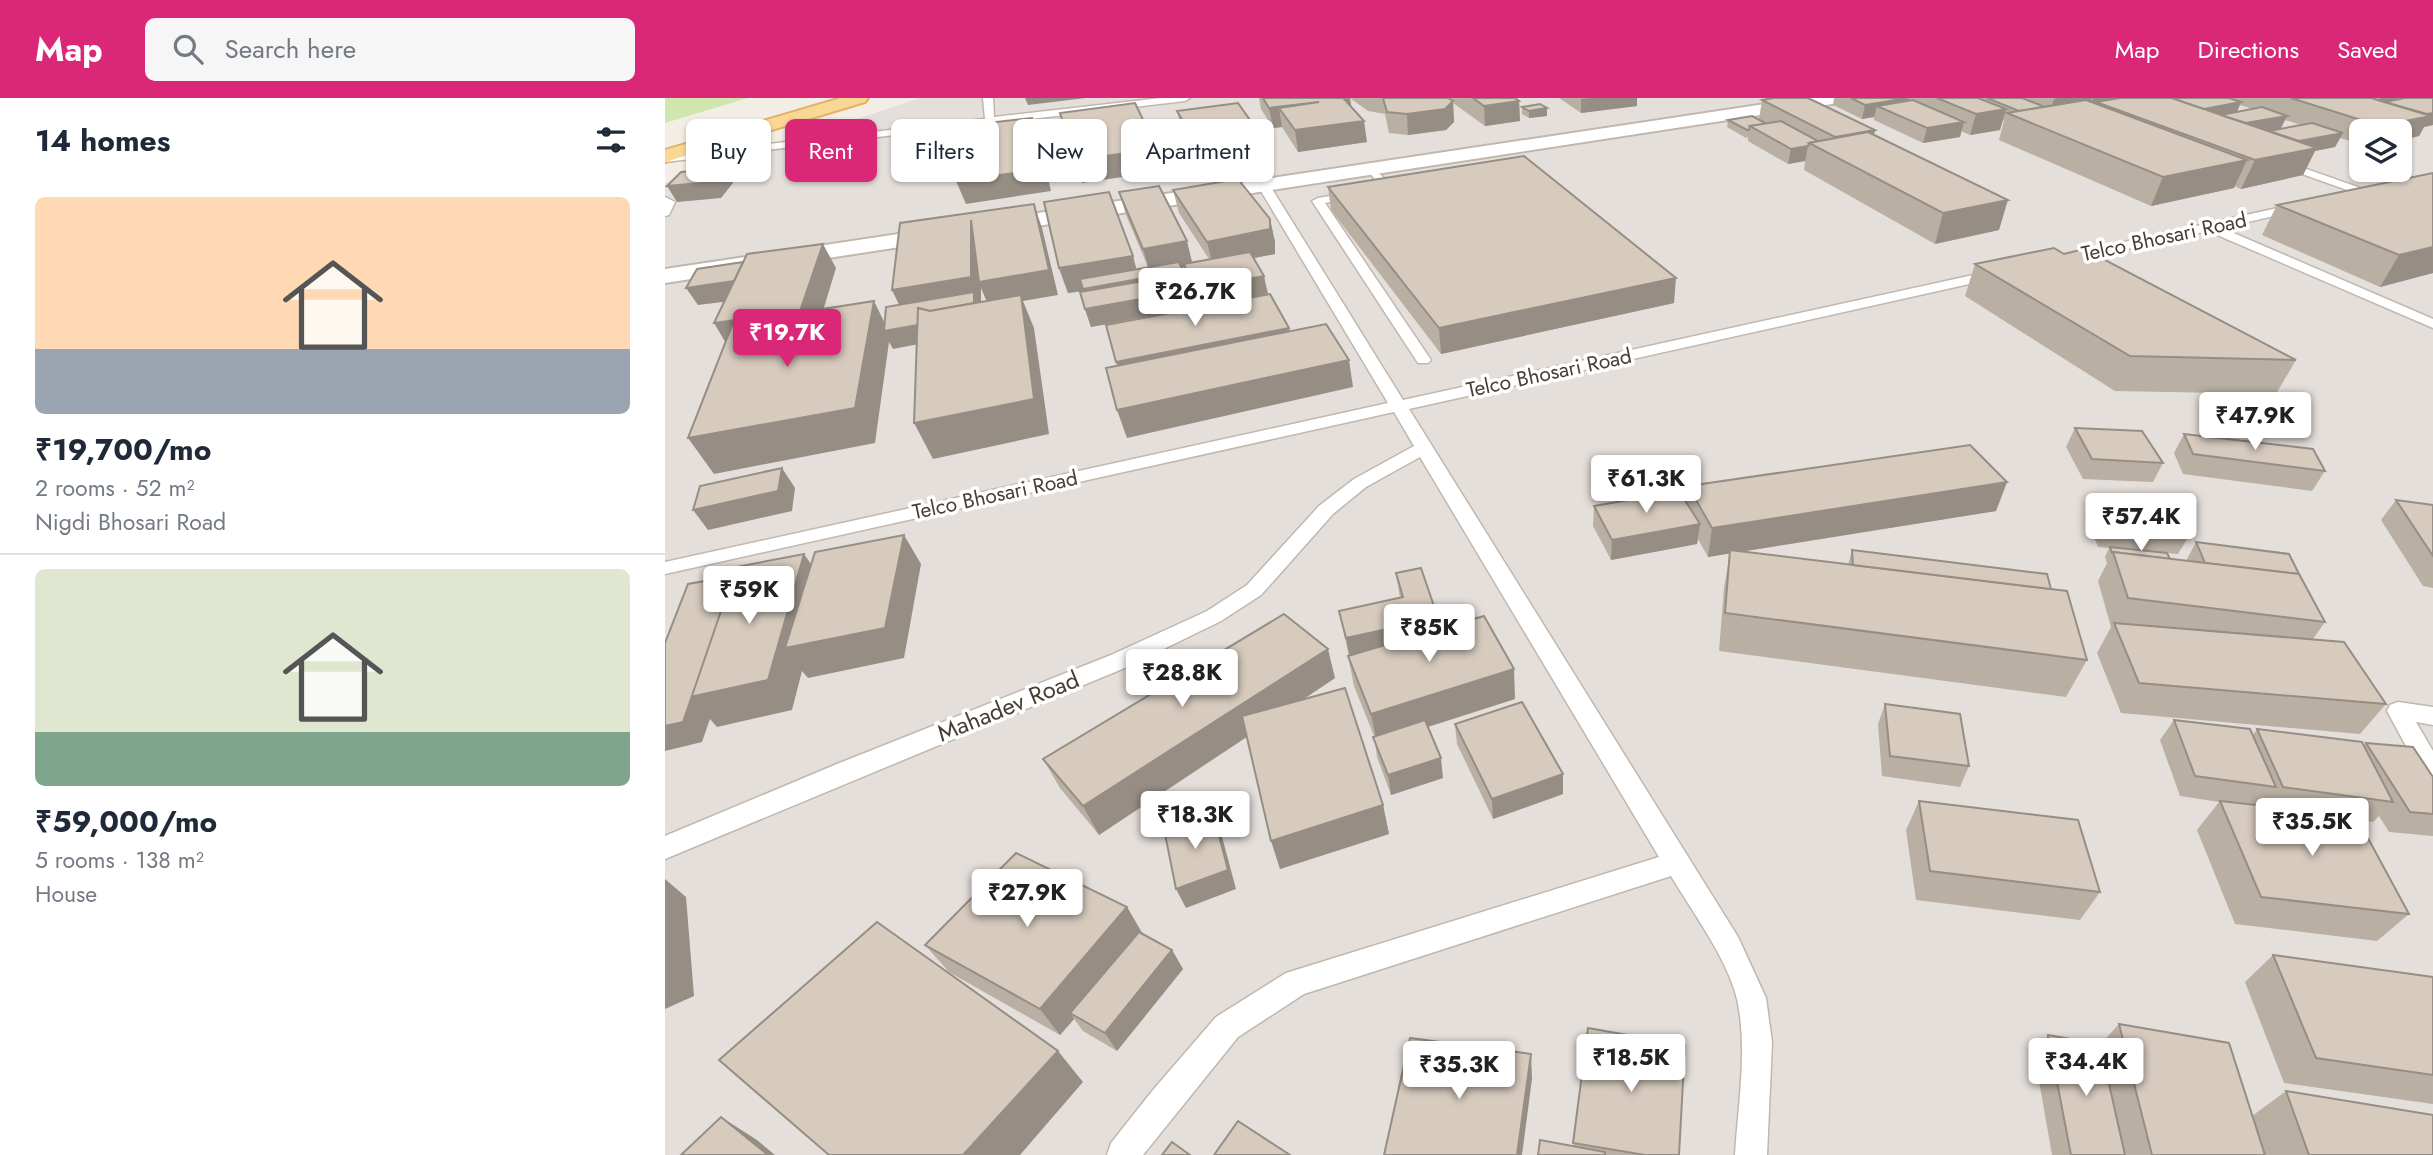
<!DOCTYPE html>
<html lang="en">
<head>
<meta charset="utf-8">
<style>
	body { margin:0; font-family:Jost,sans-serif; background:#f6f6f7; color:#1f2937; height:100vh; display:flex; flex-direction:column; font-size:26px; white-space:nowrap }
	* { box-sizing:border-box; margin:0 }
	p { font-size:23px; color:#747a83 }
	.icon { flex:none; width:38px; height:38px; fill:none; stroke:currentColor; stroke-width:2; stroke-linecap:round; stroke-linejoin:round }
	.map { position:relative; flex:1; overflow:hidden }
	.sheet { display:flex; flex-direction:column; background:#fff; width:665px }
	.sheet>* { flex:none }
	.banner { position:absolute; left:21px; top:21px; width:665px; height:63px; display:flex; gap:14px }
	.buttons { position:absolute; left:1684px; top:21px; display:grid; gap:14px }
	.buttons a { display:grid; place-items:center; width:63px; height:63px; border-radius:10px; background:#fff; box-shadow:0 2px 5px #0004; font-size:35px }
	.price { position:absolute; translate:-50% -60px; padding:0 16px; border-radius:7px; background:#fff; color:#222; font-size:23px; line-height:46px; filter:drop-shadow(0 2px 4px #0008) }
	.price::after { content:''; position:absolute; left:50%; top:42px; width:21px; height:16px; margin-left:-10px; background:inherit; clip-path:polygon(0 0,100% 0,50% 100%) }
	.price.current { background:#db2777; color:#fff }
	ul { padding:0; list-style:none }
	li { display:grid; align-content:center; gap:14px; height:371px; padding:0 35px }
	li+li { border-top:2px solid #e0e1e3 }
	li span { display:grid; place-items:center; height:217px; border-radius:10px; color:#555 }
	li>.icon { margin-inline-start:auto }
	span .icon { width:126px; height:126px; fill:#fffc; stroke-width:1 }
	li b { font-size:30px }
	h2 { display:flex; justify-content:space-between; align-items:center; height:84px; padding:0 35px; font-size:30px }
	.chip { padding:0 24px; border-radius:10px; background:#fff; box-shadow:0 2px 5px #0004; font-size:24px; line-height:63px }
	.chip.current { background:#db2777; color:#fff }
	header { display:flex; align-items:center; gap:42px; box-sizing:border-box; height:98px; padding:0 35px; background:#db2777; color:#fff }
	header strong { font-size:33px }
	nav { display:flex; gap:38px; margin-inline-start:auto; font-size:24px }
	.search { width:490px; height:63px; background:#f6f6f7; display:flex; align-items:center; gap:18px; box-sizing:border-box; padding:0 24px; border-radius:10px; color:#747a83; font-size:26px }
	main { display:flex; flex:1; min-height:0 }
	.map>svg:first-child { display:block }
</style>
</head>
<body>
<header>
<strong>Map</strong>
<div class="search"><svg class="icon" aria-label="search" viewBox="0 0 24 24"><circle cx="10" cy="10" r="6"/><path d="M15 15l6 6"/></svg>Search here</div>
<nav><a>Map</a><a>Directions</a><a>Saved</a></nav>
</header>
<main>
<section class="sheet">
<h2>14 homes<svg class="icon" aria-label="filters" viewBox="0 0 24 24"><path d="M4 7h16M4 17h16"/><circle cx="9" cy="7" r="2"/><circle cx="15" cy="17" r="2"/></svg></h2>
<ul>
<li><span style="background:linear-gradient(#ffd9b3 70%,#9aa5b1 0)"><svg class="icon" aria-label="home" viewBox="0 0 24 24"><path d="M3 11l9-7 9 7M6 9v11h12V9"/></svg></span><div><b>₹19,700/mo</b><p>2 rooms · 52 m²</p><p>Nigdi Bhosari Road</p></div></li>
<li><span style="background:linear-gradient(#dfe7d0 75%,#7fa58c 0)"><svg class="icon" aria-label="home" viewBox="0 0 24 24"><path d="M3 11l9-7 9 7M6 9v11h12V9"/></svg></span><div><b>₹59,000/mo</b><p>5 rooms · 138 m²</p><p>House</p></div></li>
</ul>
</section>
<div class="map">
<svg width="1768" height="1057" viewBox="0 0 1768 1057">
	<rect width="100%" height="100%" fill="#f2eee6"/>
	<!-- industrial -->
	<path fill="#e5dfdb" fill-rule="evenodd" d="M255,0H1768V1057H0V85ZM1696,33H1734V72H1696Z"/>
	<!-- green -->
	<path fill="#d1e6af" d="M0,0H83L0,25Z"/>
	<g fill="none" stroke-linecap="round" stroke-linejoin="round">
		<defs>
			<g id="service">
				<path d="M318,0H328L329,19L496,0H525L520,3L0,64V58L320,21Z"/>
				<path d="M1613,61L1704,93L1706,95L1696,97L1609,66L1608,64Z"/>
				<path d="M706,68L729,89V93L660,105L766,262L763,265H753L647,103L653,100L717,89L701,71Z"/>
				<path d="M593,75L599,78L738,302L1331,172L1338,176L1331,180L744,311L1073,839L1101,900L1107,944L1102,1057H1070C1073,1007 1083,951 1072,901C1062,860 1028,815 1006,778L639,896L573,939L478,1057H442L446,1045L488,992L551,919L621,875L994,759L755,359L701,389L668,416L596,497L556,523L462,569L0,761V738L172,666L446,557L542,513L582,487L654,408L689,381L749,348L729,314L0,476V464L723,305L587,78Z"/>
				<path d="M0,99L10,104L4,117L0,118Z"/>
				<path d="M1635,105L1639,107V111L1557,130L1768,221V230L1543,133L1400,165L1394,161L1400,157Z"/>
				<path d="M1733,604L1768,609V627L1751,624L1768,653V684L1759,681L1722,613L1725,607Z"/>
			</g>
			<path id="tertiary" d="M1140,0H1183L1174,5L0,185V171Z"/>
			<path id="primary" d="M176,0H203L200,4L0,64V52Z"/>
		</defs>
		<!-- service casing -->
		<use href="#service" stroke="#c1b7ac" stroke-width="3"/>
		<!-- tertiary casing -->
		<use href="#tertiary" stroke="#c1b7ac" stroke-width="4"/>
		<!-- primary casing -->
		<use href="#primary" stroke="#e0b266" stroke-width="4"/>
		<!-- service -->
		<use href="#service" fill="#fff" fill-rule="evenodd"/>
		<!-- tertiary -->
		<use href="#tertiary" fill="#fff" fill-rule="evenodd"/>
		<!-- primary -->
		<use href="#primary" fill="#fbd796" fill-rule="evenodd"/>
	</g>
	<!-- wall -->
	<g fill="#b9afa3" fill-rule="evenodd">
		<path d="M594,0H685L686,9L702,44L633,54L617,29L608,30L596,11Z"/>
		<path d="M685,0H850L854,3L855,23L820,28L788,5L789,24L781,32L743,37L724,35L720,16L703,13Z"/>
		<path d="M894,0H972V8L916,15Z"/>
		<path d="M1169,0H1768V27L1759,29L1754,38L1734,43V33H1696V46L1675,40L1670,49L1650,53L1638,77L1576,91L1570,88L1569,90L1486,108L1334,42L1339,23L1338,22L1335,32L1305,37L1296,33L1295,39L1258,45L1209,22V19L1197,21L1168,7ZM1575,7L1588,11L1572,14ZM1620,22L1636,27L1615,31Z"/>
		<path d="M1097,2L1210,32L1209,37L1334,132L1270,146L1139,72L1140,63L1123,66L1083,43V39L1081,40L1062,29L1063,22L1094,21Z"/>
		<path d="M857,9L882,18L864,20L857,16Z"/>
		<path d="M512,13L597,53L533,62L517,33Z"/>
		<path d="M1768,75V175L1715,189L1597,137L1612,107Z"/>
		<path d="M663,89L1009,205L776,256L666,112Z"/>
		<path d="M508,92L605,121L610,144V156L589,160L603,196L535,209L523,183L520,169L516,170L531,209L426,229L420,211L418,193L403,195L394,170L472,171L483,169L461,117L454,94L528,164L544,161L514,115Z"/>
		<path d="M1310,166L1631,262L1611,296L1450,293L1300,198Z"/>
		<path d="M1410,330L1498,365L1488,384L1418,381L1401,349Z"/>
		<path d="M1519,336L1660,373L1647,393L1518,376L1509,355Z"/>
		<path d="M1342,384L1331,413L1075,454L1183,467L1187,452L1386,491L1422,562L1401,599L1054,553L1059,490L1065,455L1043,459L1033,441L1032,446L946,462L928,428L929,408L1021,404L1023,388Z"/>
		<path d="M1430,396L1525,436L1513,456L1502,455L1505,461L1521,463L1531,444L1634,476L1660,524L1648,541L1721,606L1695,636L1456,615L1432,555L1446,529L1433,483L1442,465L1440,459L1444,450L1433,449L1420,416Z"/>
		<path d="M1731,402L1768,407V490L1758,488L1716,422Z"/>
		<path d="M731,475L773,520L774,531L850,601L763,629L778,680L726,697L712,659L709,638L689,588L683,558H684L674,513L735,500Z"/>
		<path d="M670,580L639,601L718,707L724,736L615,771L582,639L434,737L395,690L378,661Z"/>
		<path d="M1220,606L1304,668L1295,689L1217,678L1213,626Z"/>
		<path d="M1509,622L1588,637L1592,631L1699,648L1701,645L1768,679V738L1724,734L1714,718L1708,724L1693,722L1744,816L1712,843L1570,826L1532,732L1554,704L1515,698L1495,642Z"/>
		<path d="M790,626L898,676V696L828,721L792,646Z"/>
		<path d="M1254,703L1435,794L1415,822L1251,802L1241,732Z"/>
		<path d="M462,809L478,836L507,852L518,871L452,953L418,933L409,921L395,937L284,874L260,847Z"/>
		<path d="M1608,857L1768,879V1006L1619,985L1580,884Z"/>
		<path d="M1454,926L1587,1018L1621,993L1768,1057H1387L1369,954L1383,937L1435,947Z"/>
		<path d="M923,930L1014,1057H873L908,1048Z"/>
	</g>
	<!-- shaded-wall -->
	<g fill="#968e85">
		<path d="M360,0H421L363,7Z"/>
		<path d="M685,0L688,20L679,1Z"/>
		<path d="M927,0H972V8L916,15V1Z"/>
		<path d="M1244,0L1240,14L1212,8L1209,19L1197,21L1200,7Z"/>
		<path d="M1393,0H1427L1422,14L1382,21L1389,1Z"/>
		<path d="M1428,0H1450L1446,9L1431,4L1428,13H1423Z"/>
		<path d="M1715,0H1761L1708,14Z"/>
		<path d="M788,3L789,24L781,32L743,37L742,16Z"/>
		<path d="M854,3L855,23L820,28L819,8Z"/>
		<path d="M654,4L614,10L617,29L608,30L604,10Z"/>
		<path d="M1576,4L1570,18L1525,13Z"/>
		<path d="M882,10V18L864,20V13Z"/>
		<path d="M1341,11L1335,32L1305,37L1311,16Z"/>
		<path d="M1768,15V27L1759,29L1754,38L1734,43V33H1712L1715,28Z"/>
		<path d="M1622,18L1615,32L1598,35L1574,27Z"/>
		<path d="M367,20L374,41L386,93L301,106L291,83Z"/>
		<path d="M699,23L702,44L633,54L630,32Z"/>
		<path d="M1299,24L1295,39L1258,45L1262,30Z"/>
		<path d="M592,32L597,53L533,62L528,40Z"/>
		<path d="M1210,32L1205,53L1167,57L1170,39Z"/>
		<path d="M1678,35L1670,49L1650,53L1638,77L1576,91L1590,62L1626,45Z"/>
		<path d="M1143,48L1140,63L1123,66L1126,51Z"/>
		<path d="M492,51L498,73L417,85L410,62Z"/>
		<path d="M1582,62L1569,90L1486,108L1498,79Z"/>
		<path d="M59,70L68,85L56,100L12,104L2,88Z"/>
		<path d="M1343,102L1334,132L1270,146L1278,115Z"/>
		<path d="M369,106L377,130L393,197L358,203L369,230L384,336L268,361L249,325L369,301L357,204L324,209L316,190V205H314L316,211L317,234L228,251L224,244L210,345L49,376L23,340L190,310L209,203L223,232L309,216V206L239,217L227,192L306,179V122L315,146L316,184L384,172Z"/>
		<path d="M605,121L610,144V156L548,168L542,144Z"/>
		<path d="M522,143L528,168L519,166L520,169L485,176L478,151Z"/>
		<path d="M158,146L171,170L150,239L65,252L49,225Z"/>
		<path d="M1768,149V175L1715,189L1734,157Z"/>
		<path d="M468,158L474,181L518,173L522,190L424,208L418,193L403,195L394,170Z"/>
		<path d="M80,164L82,201L33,207L21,190Z"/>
		<path d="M599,178L603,196L535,209L530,191Z"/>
		<path d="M1011,180L1009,205L776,256L774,230Z"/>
		<path d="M526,192L531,209L426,229L420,211Z"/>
		<path d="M624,230L629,256L460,291L451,264Z"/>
		<path d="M684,262L688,289L462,340L452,312Z"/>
		<path d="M117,370L130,390L127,413L43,432L28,412Z"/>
		<path d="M1342,384L1331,413L1043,459L1047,430Z"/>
		<path d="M1035,426L1032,446L946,462L947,442Z"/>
		<path d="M239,437L256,466L239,560L143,580L137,573L127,612L52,629L45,621L37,644L0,653V628L26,600L139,456L159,485Z"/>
		<path d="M773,520L775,541L685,561L681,540Z"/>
		<path d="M663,551L670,580L434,737L418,708Z"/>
		<path d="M849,571L850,601L712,645L706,616Z"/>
		<path d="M776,660L778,680L726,697L723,677Z"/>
		<path d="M898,676V696L828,721L827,701Z"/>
		<path d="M718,707L724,736L615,771L606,743Z"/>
		<path d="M548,715L556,735L571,791L521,810L511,791Z"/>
		<path d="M0,781L21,799L29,898L0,911Z"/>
		<path d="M462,809L478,837L405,915L409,921L395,937L375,911Z"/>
		<path d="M507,852L518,871L452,953L440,935Z"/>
		<path d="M393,953L418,984L355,1057H298Z"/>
		<path d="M866,956L867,981L857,1057H852Z"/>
		<path d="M56,1019L92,1042L110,1057H103Z"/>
	</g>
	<!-- building -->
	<g fill="#d7cbbe" stroke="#968e85" stroke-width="2">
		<path d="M598,0H685L679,1L699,23L630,32L614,10L654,4L604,10Z"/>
		<path d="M718,0H783L788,3L780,11L742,16L722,14Z"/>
		<path d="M808,0H850L854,3L819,8Z"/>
		<path d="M1109,0H1143L1210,32L1170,39L1097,2Z"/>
		<path d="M1186,0H1243L1200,7Z"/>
		<path d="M1272,0H1313L1341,11L1311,16Z"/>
		<path d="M1322,0H1357L1380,9L1354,13Z"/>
		<path d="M1455,0H1507L1652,50L1590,62L1431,4Z"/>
		<path d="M1507,0H1564L1576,4L1539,11Z"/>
		<path d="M1626,0H1706L1766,18L1715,28Z"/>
		<path d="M1740,0H1768V15L1762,16L1720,4Z"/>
		<path d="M1248,2L1299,24L1262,30L1212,8Z"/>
		<path d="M1421,2L1582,62L1498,79L1342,15Z"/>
		<path d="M470,5L492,51L410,62L395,15Z"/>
		<path d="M573,5L592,32L528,40L512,13Z"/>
		<path d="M875,6L882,10L864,13L857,9Z"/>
		<path d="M1597,9L1622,18L1581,25L1556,17Z"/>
		<path d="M1087,18L1102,26L1085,28L1084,32H1082L1063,22Z"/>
		<path d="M367,20L378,71L291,83L290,45L324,40L323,25Z"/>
		<path d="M1116,23L1153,43L1144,45L1143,48L1126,51L1085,28Z"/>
		<path d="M1647,25L1678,35L1634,43L1604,33Z"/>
		<path d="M1203,34L1343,102L1278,115L1144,45Z"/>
		<path d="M859,58L1011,180L774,230L663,89Z"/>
		<path d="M59,70L47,84L2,88L16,74Z"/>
		<path d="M1768,75V149L1734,157L1612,107Z"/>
		<path d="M573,81L605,121V131L542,144L508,92Z"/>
		<path d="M494,88L522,143L478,151L454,94Z"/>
		<path d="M444,94L468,158L394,170L379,104Z"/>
		<path d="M369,106L384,172L314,184L306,122V179L227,192L235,125Z"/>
		<path d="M158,146L135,213L49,225L82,156Z"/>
		<path d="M1389,150L1399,156L1419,151L1631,262L1465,258L1310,166Z"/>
		<path d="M585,154L599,178L530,191L519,166Z"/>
		<path d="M78,164L69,183L21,190L32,171Z"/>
		<path d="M514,164L518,173L418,191L415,181Z"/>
		<path d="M519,176L526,192L420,211L415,194Z"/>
		<path d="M309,194V205L265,213L253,210V227L219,233L221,209Z"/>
		<path d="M605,196L624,230L451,264L441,227Z"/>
		<path d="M356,197L369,301L249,325L253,210L265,213Z"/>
		<path d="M209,203L190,310L23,340L68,225Z"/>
		<path d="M661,226L684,262L452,312L441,270Z"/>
		<path d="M1410,330L1477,333L1498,365L1427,361Z"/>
		<path d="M1519,336L1648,351L1660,373L1528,356Z"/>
		<path d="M1305,347L1342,384L1047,430L1023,388Z"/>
		<path d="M117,370L113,393L28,412L35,388Z"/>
		<path d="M1014,393L1035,426L947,442L929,408Z"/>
		<path d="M1430,396L1508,403L1525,436L1444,429Z"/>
		<path d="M1731,402L1768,407V458Z"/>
		<path d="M239,437L220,530L120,550L150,454Z"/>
		<path d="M1531,444L1624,456L1634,476L1540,465Z"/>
		<path d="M1445,449L1502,455L1505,461L1448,454L1447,455Z"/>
		<path d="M1065,452L1402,493L1422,562L1060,515Z"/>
		<path d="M1187,452L1382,476L1386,491L1188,467Z"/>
		<path d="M1448,454L1634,476L1660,524L1463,500Z"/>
		<path d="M139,456L103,582L25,599L71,469Z"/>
		<path d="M756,470L773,520L681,540L674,513L738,499L731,475Z"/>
		<path d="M68,478L18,624L0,628V545L23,486Z"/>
		<path d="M619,516L663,551L418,708L378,661Z"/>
		<path d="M819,518L849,571L706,616L683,558Z"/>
		<path d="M1449,525L1679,544L1721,606L1474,585Z"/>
		<path d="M680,590L718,707L606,743L577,618Z"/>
		<path d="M857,604L898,676L827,701L790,626Z"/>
		<path d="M1220,606L1295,616L1304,668L1225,658Z"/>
		<path d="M760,622L776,660L723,677L708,639Z"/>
		<path d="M1509,622L1585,631L1611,689L1530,678Z"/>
		<path d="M1592,631L1697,644L1728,704L1618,689Z"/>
		<path d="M1701,645L1748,649L1768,679V716L1745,714Z"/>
		<path d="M1254,703L1413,722L1435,794L1265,773Z"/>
		<path d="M1555,703L1691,718L1744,816L1596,799Z"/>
		<path d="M548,715L563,772L511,791L499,731Z"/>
		<path d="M351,755L462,809L375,911L260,847Z"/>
		<path d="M212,824L393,953L298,1057H164L54,962Z"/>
		<path d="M474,834L507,852L440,935L405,915Z"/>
		<path d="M1608,857L1768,879V977L1651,960Z"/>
		<path d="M1454,926L1564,945L1600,1057H1487Z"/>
		<path d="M923,930L1020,947L1014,1057H980L908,1045Z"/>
		<path d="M1383,937L1435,946L1460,1057H1406Z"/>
		<path d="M745,940L866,956L852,1057H719Z"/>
		<path d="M1621,993L1768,1017V1057H1644Z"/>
		<path d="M56,1019L103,1057H16Z"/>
		<path d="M573,1023L625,1057H549Z"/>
		<path d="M875,1042L940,1054V1057H873Z"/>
		<path d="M507,1044L525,1057H497Z"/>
	</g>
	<g text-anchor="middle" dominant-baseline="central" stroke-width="7" stroke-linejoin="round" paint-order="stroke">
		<!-- far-street labels -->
		<g font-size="21" fill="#453e35" stroke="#fff">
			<text transform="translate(1499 139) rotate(-12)">Telco Bhosari Road</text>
			<text transform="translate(884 275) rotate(-12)">Telco Bhosari Road</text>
			<text transform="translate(330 397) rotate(-12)">Telco Bhosari Road</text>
		</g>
		<!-- street labels -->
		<g font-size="24" fill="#453e35" stroke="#fff">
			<text transform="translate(343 608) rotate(-22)">Mahadev Road</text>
		</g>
	</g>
</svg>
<div class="buttons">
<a><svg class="icon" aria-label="layers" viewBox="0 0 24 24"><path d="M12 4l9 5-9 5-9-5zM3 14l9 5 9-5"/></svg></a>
</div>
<b class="price" style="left:530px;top:230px">₹26.7K</b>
<b class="price current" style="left:122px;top:271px">₹19.7K</b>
<b class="price" style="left:1590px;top:354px">₹47.9K</b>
<b class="price" style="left:981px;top:417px">₹61.3K</b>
<b class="price" style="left:1476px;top:455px">₹57.4K</b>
<b class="price" style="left:84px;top:528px">₹59K</b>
<b class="price" style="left:764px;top:566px">₹85K</b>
<b class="price" style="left:517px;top:611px">₹28.8K</b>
<b class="price" style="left:530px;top:753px">₹18.3K</b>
<b class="price" style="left:1647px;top:760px">₹35.5K</b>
<b class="price" style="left:362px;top:831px">₹27.9K</b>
<b class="price" style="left:966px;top:996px">₹18.5K</b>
<b class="price" style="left:1421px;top:1000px">₹34.4K</b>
<b class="price" style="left:794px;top:1003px">₹35.3K</b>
<div class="banner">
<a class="chip">Buy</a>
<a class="chip current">Rent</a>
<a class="chip">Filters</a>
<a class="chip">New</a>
<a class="chip">Apartment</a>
</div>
</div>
</main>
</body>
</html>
